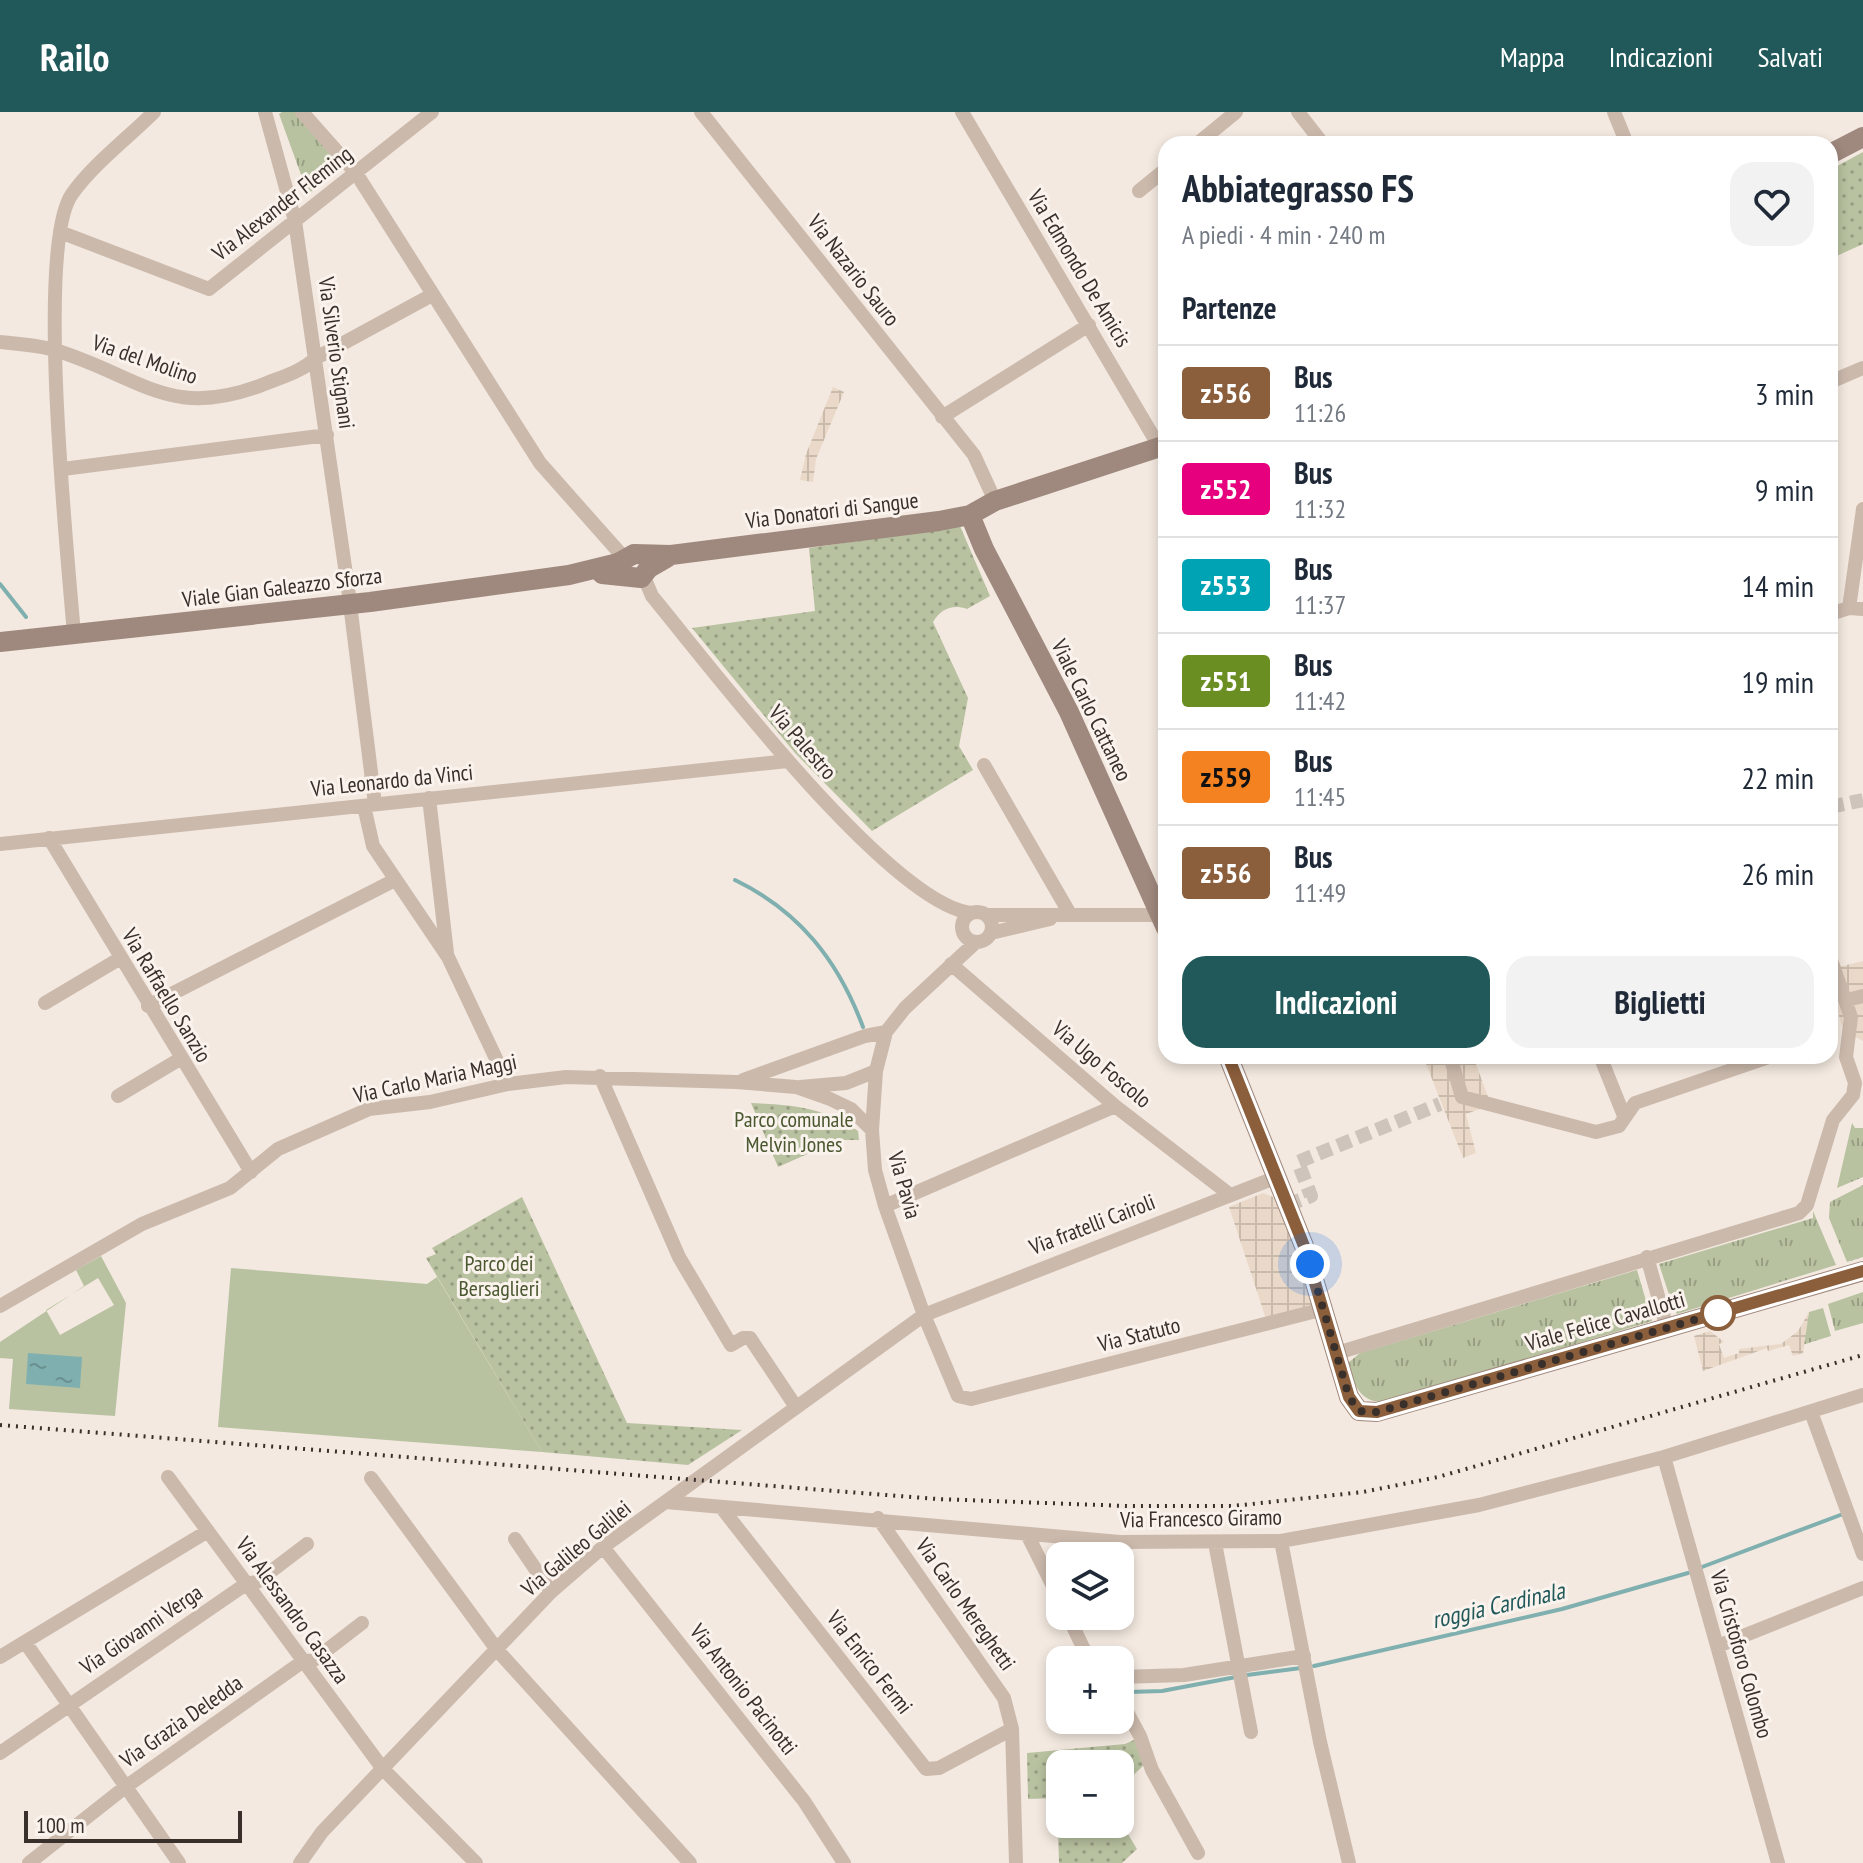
<!DOCTYPE html>
<html lang="it">
<meta charset="utf-8">
<style>
:root{--surface:#fff;--page:#f2f2f3;--text:#1f2937;--muted:#747a83;--line:#e0e1e3;--accent:#21595a}
body{margin:0;font-family:"PT Sans Narrow",sans-serif;background:var(--page);color:var(--text);height:100vh;display:flex;flex-direction:column;font-size:30px;white-space:nowrap}
*{box-sizing:border-box;margin:0}
p{font-size:26px;color:var(--muted)}
.icon{flex:none;width:44px;height:44px;fill:none;stroke:currentColor;stroke-width:2;stroke-linecap:round;stroke-linejoin:round}
.map{position:relative;flex:1;overflow:hidden}
.details{position:absolute;left:1158px;top:24px;width:680px;height:928px;display:flex;flex-direction:column;background:var(--surface);border-radius:24px;box-shadow:0 4px 12px #0003}
.details>*{flex:none}
.badge{padding:0 16px;border-radius:6px;font-size:28px;line-height:52px}
.tools{position:absolute;left:1046px;top:1430px;display:grid;gap:16px}
.tools a{display:grid;place-items:center;width:88px;height:88px;border-radius:16px;background:var(--surface);box-shadow:0 4px 12px #0003;font-size:40px}
.scale{position:absolute;left:24px;bottom:20px;width:218px;box-sizing:border-box;padding-left:8px;border:4px solid #392f2b;border-top:0;font-size:22px;line-height:28px;white-space:nowrap;color:#392f2b;-webkit-text-stroke:6px #faf3ed;paint-order:stroke}
.you{position:absolute;width:40px;height:40px;margin:-20px;border:6px solid #fff;border-radius:50%;background:#1a73e8;box-shadow:0 0 0 12px #1a73e833}
.map>.badge{position:absolute;translate:-50% -50%;box-shadow:0 0 0 4px #fff}
h2{padding:0 24px;font-size:30px;line-height:72px}
.round{display:grid;place-items:center;flex:none;width:84px;height:84px;border-radius:24px;background:var(--page)}
.head{display:flex;align-items:center;justify-content:space-between;height:136px;padding:0 24px}
h1{font-size:38px;font-weight:600;line-height:60px}
.button{display:flex;gap:16px;margin-top:auto;padding:16px 24px}
.button a{flex:1;height:92px;border-radius:24px;background:var(--accent);color:#fff;font-size:32px;font-weight:600;line-height:92px;text-align:center}
.button a+a{background:var(--page);color:var(--text)}
ul{padding:0;list-style:none}
li{display:flex;align-items:center;gap:24px;height:96px;padding:0 24px;border-top:2px solid var(--line)}
li div{flex:1}
li b{display:block;font-size:30px}
li em{font-style:normal}
li .badge{min-width:88px;font-weight:700;text-align:center}
header{display:flex;align-items:center;gap:48px;box-sizing:border-box;height:112px;padding:0 40px;background:var(--accent);color:#fff}
header strong{font-size:38px}
nav{display:flex;gap:44px;margin-inline-start:auto;font-size:28px}
.map>svg:first-child{display:block}
</style>
<header>
<strong>Railo</strong>
<nav><a>Mappa</a><a>Indicazioni</a><a>Salvati</a></nav>
</header>
<div class="map">
<svg width="1863" height="1751" viewBox="0 0 1863 1751">
<defs>
<pattern id="grass-tufts" width="24" height="20" patternUnits="userSpaceOnUse" patternTransform="scale(2)"><rect width="24" height="20" fill="#b8c2a0"/><path d="M3 7l-1-3M5 7V3M7 7l1-3M15 17l-1-3M17 17v-4M19 17l1-3" fill="none" stroke="#979e83"/></pattern>
<pattern id="park-dots" width="8" height="8" patternUnits="userSpaceOnUse" patternTransform="scale(2)"><rect width="8" height="8" fill="#b8c2a0"/><path d="M2 2h.1M6 6h.1" fill="none" stroke="#979e83" stroke-width="1.8" stroke-linecap="round"/></pattern>
<pattern id="plaza-grid" width="8" height="8" patternUnits="userSpaceOnUse" patternTransform="scale(2)"><rect width="8" height="8" fill="#ead9c8"/><path d="M0 4h8M4 0v8" fill="none" stroke="#c9bbac"/></pattern>
<pattern id="water-ripples" width="26" height="14" patternUnits="userSpaceOnUse" patternTransform="scale(2)"><rect width="26" height="14" fill="#7fb0af"/><path d="M2 4q2-2 4 0t4 0M15 11q2-2 4 0t4 0" fill="none" stroke="#69908f"/></pattern>
</defs>
<rect width="100%" height="100%" fill="#f3e9e0"/>
<path fill="url(#grass-tufts)" d="M 282,0 L 295,0 L 341,55 L 308,82 L 279,2 Z
M 1852,1011 L 1855,1016 L 1863,1016 L 1863,1065 L 1837,1076 Z
M 1863,1073 L 1863,1145 L 1847,1150 L 1829,1106 L 1830,1090 Z
M 1813,1099 L 1836,1153 L 1677,1202 L 1674,1198 L 1659,1152 L 1813,1106 Z
M 1637,1158 L 1652,1209 L 1385,1290 C 1359,1291 1354,1272 1348,1251 L 1360,1241 Z
M 1863,1180 L 1863,1211 L 1835,1219 L 1828,1192 Z
M 1823,1196 L 1831,1224 L 1802,1233 L 1809,1200 Z"/>
<path fill="url(#park-dots)" d="M 1863,40 L 1863,132 L 1830,147 L 1830,58 Z
M 960,414 L 990,484 L 967,497 C 952,492 941,497 933,510 L 968,586 L 959,634 L 973,658 L 872,719 L 795,641 L 692,516 L 815,499 L 809,436 Z
M 751,991 C 792,993 823,995 858,1019 L 859,1028 L 839,1028 L 778,1055 Z
M 522,1085 L 627,1311 L 742,1318 L 688,1353 L 542,1340 L 426,1146 L 436,1142 L 432,1136 Z
M 1136,1627 L 1146,1651 L 1120,1676 L 1120,1652 L 1060,1652 L 1060,1712 L 1120,1712 L 1120,1709 L 1137,1737 L 1122,1751 L 1059,1751 L 1057,1686 L 1028,1687 L 1027,1641 L 1125,1632 Z"/>
<path fill="#b8c2a0" fill-rule="evenodd" d="M 101,1144 L 126,1191 L 115,1304 L 9,1297 L 13,1247 L 0,1246 L 0,1230 L 84,1174 L 76,1158 ZM 98,1166 L 114,1193 L 60,1223 L 46,1198 Z
M 231,1156 L 427,1172 L 437,1165 L 542,1340 L 218,1315 Z"/>
<path fill="url(#plaza-grid)" d="M 833,275 L 844,280 L 816,347 L 813,370 L 800,368 L 806,342 Z
M 1863,849 L 1863,929 L 1843,918 L 1830,872 L 1830,857 Z
M 1423,944 L 1473,944 L 1491,993 L 1466,1002 L 1476,1041 L 1463,1046 Z
M 1263,1081 L 1276,1086 L 1315,1193 L 1267,1210 L 1229,1095 Z
M 1809,1200 L 1803,1241 L 1793,1244 L 1789,1233 L 1768,1239 L 1767,1236 L 1703,1259 L 1694,1224 L 1710,1219 L 1724,1230 L 1719,1232 L 1724,1246 L 1739,1241 L 1739,1237 L 1781,1232 L 1798,1219 Z"/>
<path fill="url(#water-ripples)" d="M 28,1241 L 82,1245 L 80,1276 L 26,1272 Z"/>
<g fill="none" stroke-linecap="round" stroke-linejoin="round">
<path stroke="#7fb0af" stroke-width="4" d="M 0,472 L 26,505
M 735,768 C 799,799 838,848 863,915
M 1702,1455 L 1843,1402
M 1074,1543 L 1076,1548
M 1314,1554 L 1562,1497 L 1688,1461
M 1247,1563 L 1301,1556
M 1128,1580 L 1162,1579 L 1236,1565"/>
<path stroke="#cec4bc" stroke-width="14" stroke-dasharray="14 7" stroke-linecap="butt" d="M 1830,695 L 1863,688
M 1287,1093 L 1311,1084 L 1298,1050 L 1440,992"/>
<path stroke="#cbb9ac" stroke-width="14" d="M 265,0 L 295,109 L 348,476 L 375,692
M 302,0 L 356,61 L 540,351 L 626,448
M 701,0 L 974,343 L 995,389
M 962,0 L 1160,336
M 1298,0 L 1323,32
M 1614,0 L 1627,32
M 1197,32 L 1236,0
M 1139,79 L 1166,57
M 60,120 L 209,177 L 432,0
M 0,230 C 18,232 38,233 55,238 C 142,265 171,310 267,271 C 285,264 302,259 316,246 L 432,183
M 1830,270 L 1863,256
M 942,305 L 1089,213
M 63,357 L 327,323
M 644,465 L 652,484 C 709,553 889,791 971,801
M 1849,496 L 1863,397
M 1830,502 L 1849,496 L 1863,497
M 74,523 C 68,445 35,134 72,82 C 93,52 128,26 154,0
M 984,653 L 1070,802
M 429,686 L 447,841
M 364,694 L 373,734 L 448,845 L 508,972
M 49,726 L 251,1060
M 0,732 L 788,649
M962 815a15 15 0 1 1 30 0a15 15 0 1 1-30 0Z
M 987,803 L 1166,803
M 991,821 L 1050,807
M 976,830 L 905,896 L 886,920 L 876,959 L 872,1018 L 875,1058 L 885,1094 L 924,1203 L 958,1284 L 971,1287 L 1324,1197
M 951,852 L 1115,994 L 1229,1082
M 1847,888 L 1863,884
M 45,891 L 119,847
M 148,894 L 395,768
M 1450,944 L 1462,985 L 1596,1020 L 1619,1014 L 1635,991 L 1772,944
M 1600,944 L 1624,1004
M 600,964 L 679,1145 L 731,1233 L 743,1226 L 750,1226 L 796,1295
M 743,968 L 865,924 L 886,920
M 800,975 L 846,971 L 876,959
M 118,984 L 180,947
M 885,1094 L 1115,994
M 1647,1145 L 1667,1216
M 0,1194 L 142,1112 L 230,1076 L 278,1037 L 369,997 L 430,990 L 508,972 L 566,965 L 736,970 L 796,975 L 830,987 L 851,997 L 872,1018
M 1337,1241 L 1799,1101 L 1807,1093 L 1833,1008 L 1853,983 L 1855,971 L 1846,945 L 1851,905 L 1830,845
M 1811,1300 L 1863,1442
M 1664,1345 L 1778,1751
M 168,1365 L 383,1657 L 476,1751
M 371,1366 L 498,1539 L 690,1751
M 666,1390 L 1120,1430 L 1281,1429 L 1479,1393 L 1664,1345 L 1863,1283
M 721,1395 L 926,1657 L 939,1656 L 1012,1617
M 878,1406 L 1004,1586 L 1012,1617 L 1016,1751
M 1027,1422 L 1060,1488
M 515,1427 L 551,1480
M 1281,1429 L 1320,1630 L 1349,1751
M 1215,1431 L 1251,1620
M 603,1435 L 804,1689 L 844,1751
M 1068,1504 L 1089,1548
M 25,1530 L 179,1751
M 1718,1534 L 1863,1476
M 0,1545 L 208,1419
M 1120,1565 L 1184,1563 L 1304,1544
M 1120,1587 L 1140,1624 L 1152,1658 L 1198,1741
M 0,1641 L 246,1472 L 257,1470 L 307,1432
M 29,1751 L 124,1676 L 302,1550 L 314,1548 L 362,1511
M 300,1751 L 322,1720 L 551,1480 L 603,1435 L 924,1203 L 1277,1065"/>
<path stroke="#9f887d" stroke-width="20" d="M 1830,42 L 1863,25
M 970,403 L 984,437 L 1069,600 L 1166,816
M 602,462 L 641,466 L 649,456 L 668,445
M 0,530 L 370,490 L 569,463 L 618,451 L 634,442 L 671,443 L 939,409 L 970,403 L 995,389 L 1166,333
M 1228,944 L 1304,1134 L 1349,1285 L 1359,1299 L 1377,1300 L 1863,1159"/>
<path stroke="#392f2b" stroke-width="4" stroke-dasharray="2 6" stroke-linecap="butt" d="M 0,1313 L 937,1387 L 1127,1394 L 1233,1394 L 1363,1380 L 1438,1365 L 1863,1243"/>
</g>
<g fill="none" stroke-linecap="round" stroke-linejoin="round">
<defs>
<path id="line" d="M 1228,944 L 1304,1134 L 1349,1285 L 1359,1299 L 1377,1300 L 1863,1159"/>
</defs>
<use href="#line" stroke="#fff" stroke-width="18"/>
<use href="#line" stroke="#8b5e3c" stroke-width="12"/>
<path stroke="#392f2b" stroke-width="8" stroke-dasharray="0 14.4" d="M 1310,1152 L 1349,1285 L 1359,1299 L 1377,1300 L 1718,1201"/>
</g>
<circle fill="#fff" stroke="#8b5e3c" stroke-width="4" cx="1718" cy="1201" r="16"/>
<g text-anchor="middle" dominant-baseline="central" stroke-width="6" stroke-linejoin="round" paint-order="stroke">
<g font-size="22" fill="#392f2b" stroke="#faf3ed">
<text transform="translate(282 91) rotate(-38)">Via Alexander Fleming</text>
<text transform="translate(1080 156) rotate(59)">Via Edmondo De Amicis</text>
<text transform="translate(854 158) rotate(52)">Via Nazario Sauro</text>
<text transform="translate(337 241) rotate(82)">Via Silverio Stignani</text>
<text transform="translate(145 247) rotate(19)">Via del Molino</text>
<text transform="translate(832 398) rotate(-7)">Via Donatori di Sangue</text>
<text transform="translate(282 475) rotate(-7)">Viale Gian Galeazzo Sforza</text>
<text transform="translate(1092 598) rotate(64)">Viale Carlo Cattaneo</text>
<text transform="translate(803 630) rotate(49)">Via Palestro</text>
<text transform="translate(392 668) rotate(-6)">Via Leonardo da Vinci</text>
<text transform="translate(167 883) rotate(59)">Via Raffaello Sanzio</text>
<text transform="translate(1102 952) rotate(40)">Via Ugo Foscolo</text>
<text transform="translate(435 966) rotate(-12)">Via Carlo Maria Maggi</text>
<text transform="translate(905 1073) rotate(74)">Via Pavia</text>
<text transform="translate(1092 1112) rotate(-21)">Via fratelli Cairoli</text>
<text transform="translate(1605 1209) rotate(-16)">Viale Felice Cavallotti</text>
<text transform="translate(1139 1222) rotate(-14)">Via Statuto</text>
<text transform="translate(1201 1406) rotate(-1)">Via Francesco Giramo</text>
<text transform="translate(576 1436) rotate(-40)">Via Galileo Galilei</text>
<text transform="translate(966 1492) rotate(55)">Via Carlo Mereghetti</text>
<text transform="translate(293 1498) rotate(54)">Via Alessandro Casazza</text>
<text transform="translate(141 1517) rotate(-34)">Via Giovanni Verga</text>
<text transform="translate(1742 1542) rotate(74)">Via Cristoforo Colombo</text>
<text transform="translate(870 1550) rotate(52)">Via Enrico Fermi</text>
<text transform="translate(744 1577) rotate(52)">Via Antonio Pacinotti</text>
<text transform="translate(181 1609) rotate(-35)">Via Grazia Deledda</text>
</g>
<g font-size="22" fill="#4a572f" stroke="#faf3ed">
<text x="794" y="1007">Parco comunale<tspan x="794" dy="25">Melvin Jones</tspan></text>
<text x="499" y="1151">Parco dei<tspan x="499" dy="25">Bersaglieri</tspan></text>
</g>
<g font-size="24" font-style="italic" fill="#21595a" stroke="#faf3ed">
<text transform="translate(1498 1493) rotate(-13)">roggia Cardinala</text>
</g>
</g>
</svg>
<div class="tools">
<a><svg class="icon" aria-label="layers" viewBox="0 0 24 24"><path d="M12 4l9 5-9 5-9-5zM3 14l9 5 9-5"/></svg></a>
<a>+</a>
<a>−</a>
</div>
<div class="scale">100 m</div>
<div class="you" style="left:1310px;top:1152px"></div>
<section class="details">
<div class="head"><div><h1>Abbiategrasso FS</h1><p>A piedi · 4 min · 240 m</p></div><a class="round"><svg class="icon" aria-label="heart" viewBox="0 0 24 24"><path d="M12 20l-8-8c-3-5 5-10 8-4 3-6 11-1 8 4z"/></svg></a></div>
<h2>Partenze</h2>
<ul>
<li><span class="badge" style="background:#8b5e3c;color:#fff">z556</span><div><b>Bus</b><p>11:26</p></div><em>3 min</em></li>
<li><span class="badge" style="background:#e6007e;color:#fff">z552</span><div><b>Bus</b><p>11:32</p></div><em>9 min</em></li>
<li><span class="badge" style="background:#00a3b4;color:#fff">z553</span><div><b>Bus</b><p>11:37</p></div><em>14 min</em></li>
<li><span class="badge" style="background:#6b8e23;color:#fff">z551</span><div><b>Bus</b><p>11:42</p></div><em>19 min</em></li>
<li><span class="badge" style="background:#f58220;color:#111">z559</span><div><b>Bus</b><p>11:45</p></div><em>22 min</em></li>
<li><span class="badge" style="background:#8b5e3c;color:#fff">z556</span><div><b>Bus</b><p>11:49</p></div><em>26 min</em></li>
</ul>
<div class="button"><a>Indicazioni</a><a>Biglietti</a></div>
</section>
</div>
